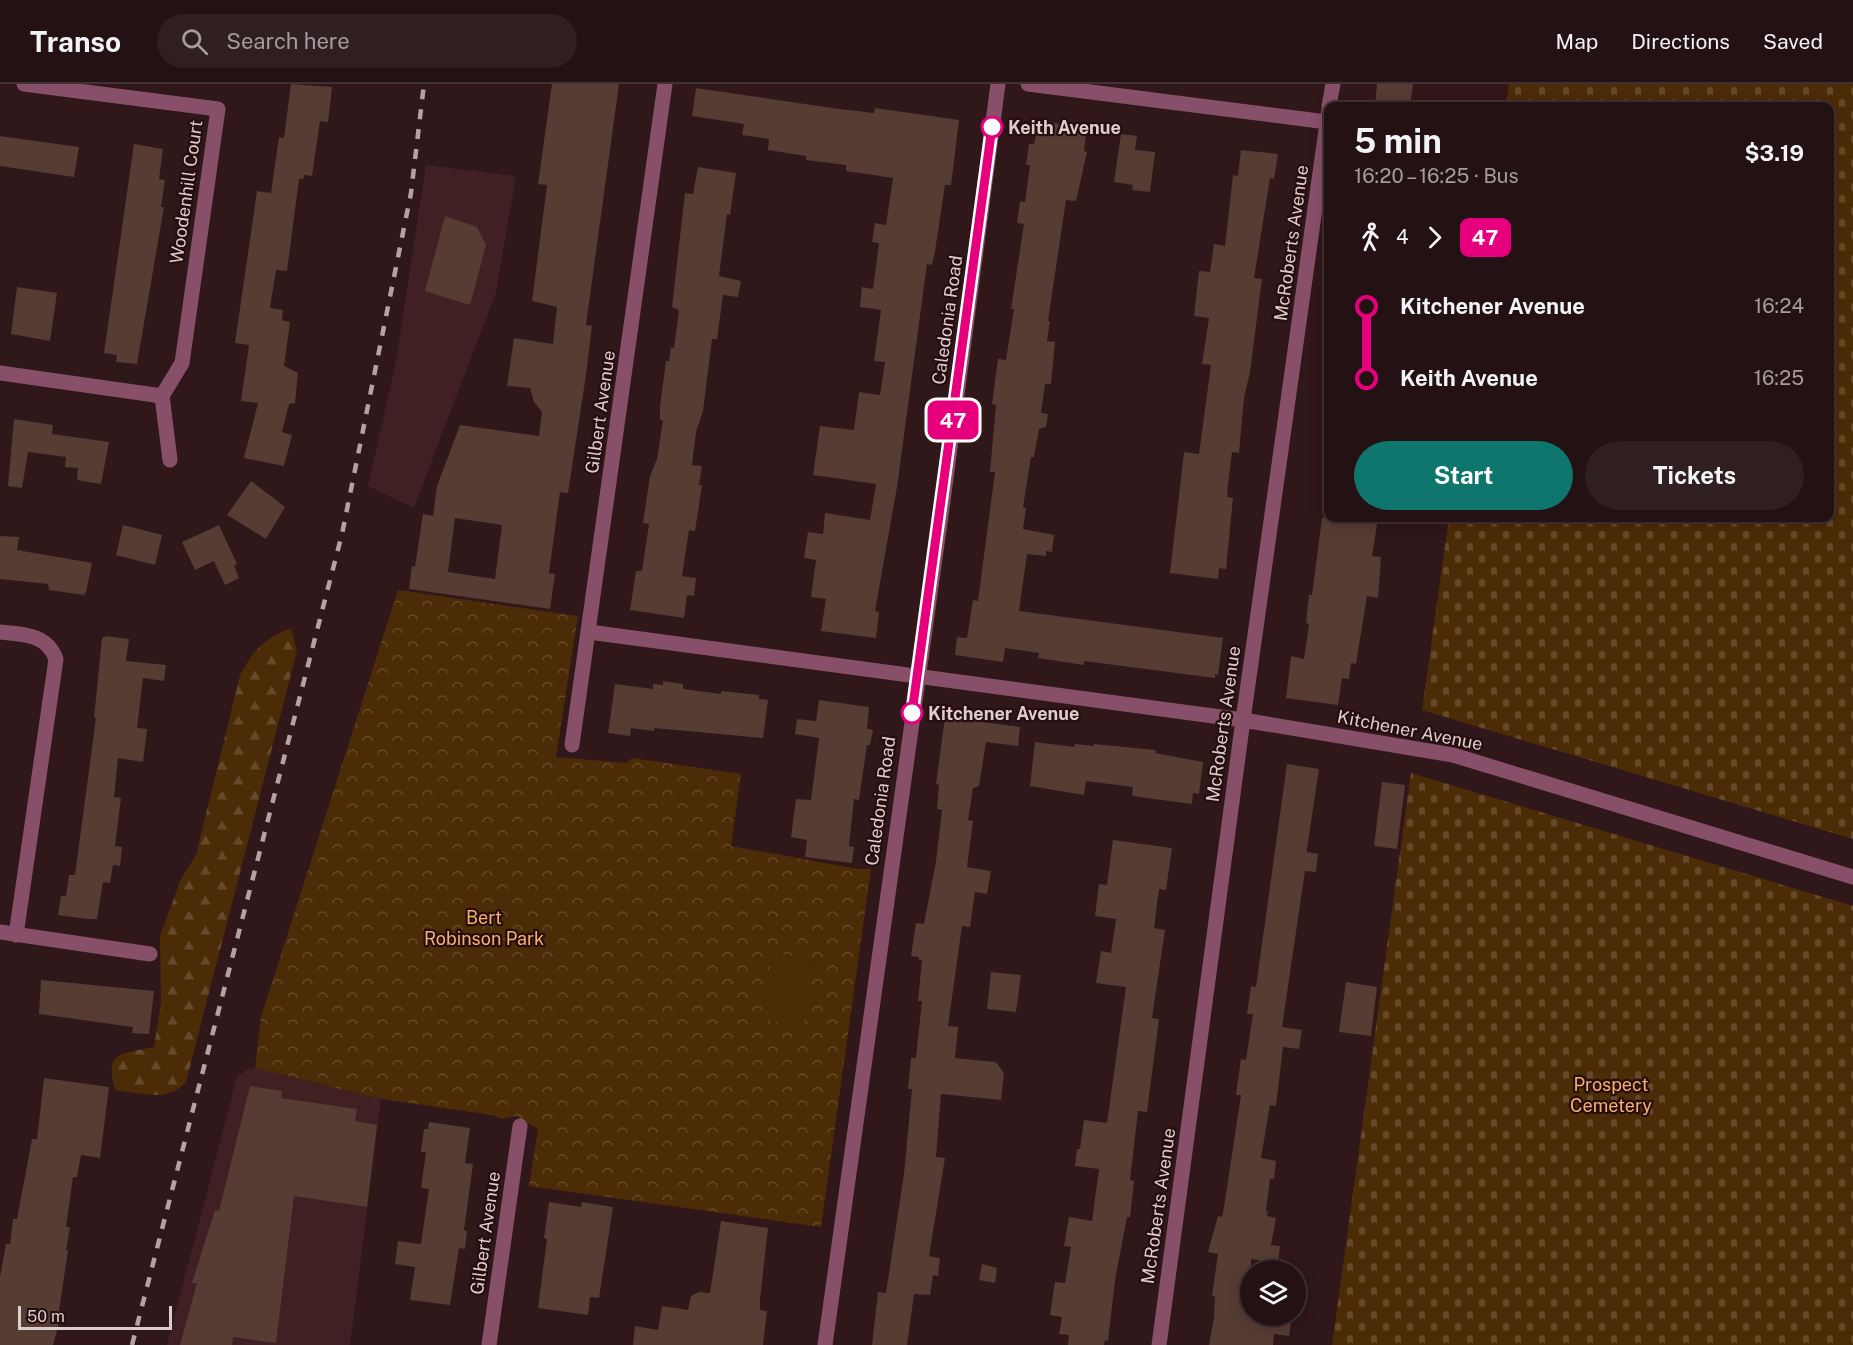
<!DOCTYPE html>
<meta charset="utf-8">
<style>
:root{--surface:#241113;--page:#301f21;--text:#f1f3f6;--muted:#a39da0;--line:#413133;--accent:#0f766e}
body{margin:0;font-family:"Public Sans",sans-serif;background:var(--page);color:var(--text);height:100vh;display:flex;flex-direction:column;font-size:22px;white-space:nowrap}
*{box-sizing:border-box;margin:0}
p{font-size:20px;color:var(--muted)}
.icon{flex:none;width:33px;height:33px;fill:none;stroke:currentColor;stroke-width:2;stroke-linecap:round;stroke-linejoin:round}
.map{position:relative;flex:1;overflow:hidden}
.drawer{position:absolute;left:1324px;top:18px;width:510px;height:420px;display:flex;flex-direction:column;background:var(--surface);border-radius:12px;box-shadow:0 3px 15px #0003,0 0 0 2px var(--line)}
.drawer>*{flex:none}
.badge{padding:0 12px;border-radius:9px;font-size:21px;line-height:39px}
.tools{position:absolute;left:1240px;top:1176px;display:grid;gap:12px}
.tools a{display:grid;place-items:center;width:66px;height:66px;border-radius:50%;background:var(--surface);box-shadow:0 3px 15px #0003,0 0 0 2px var(--line);font-size:30px}
.scale{position:absolute;left:18px;bottom:15px;width:154px;box-sizing:border-box;padding-left:6px;border:3px solid #dfcdcd;border-top:0;font-size:16px;line-height:21px;white-space:nowrap;color:#dfcdcd;-webkit-text-stroke:4px #260e10;paint-order:stroke}
.map>.badge{position:absolute;translate:-50% -50%;box-shadow:0 0 0 3px #fff}
.legs{display:flex;align-items:center;gap:9px;height:66px;padding:0 30px;font-size:20px}
.legs p{margin-inline-start:auto}
.summary{display:flex;align-items:center;justify-content:space-between;height:102px;padding:0 30px}
h1{font-size:33px;font-weight:700;line-height:45px}
.primary-button{display:flex;gap:12px;margin-top:auto;padding:12px 30px}
.primary-button a{flex:1;height:69px;border-radius:36px;background:var(--accent);color:#fff;font-size:24px;font-weight:700;line-height:69px;text-align:center}
.primary-button a+a{background:var(--page);color:var(--text)}
ul{padding:0 30px;list-style:none}
li{display:flex;align-items:center;gap:21px;height:72px;font-size:22px}
li i{display:grid;place-items:center;width:9px;height:100%;margin:0 8px;background:currentColor}
li i::after{content:'';width:15px;height:15px;margin:-8px;border:4px solid;border-radius:50%;background:var(--surface)}
li p{margin-inline-start:auto}
li:first-child i{background:linear-gradient(#0000 50%,currentColor 0)}
li:last-child i{background:linear-gradient(currentColor 50%,#0000 0)}
header{display:flex;align-items:center;gap:36px;box-sizing:border-box;height:84px;padding:0 30px;background:var(--surface);border-bottom:2px solid var(--line)}
header strong{font-size:28px}
nav{display:flex;gap:33px;margin-inline-start:auto;font-size:21px}
.search{width:420px;height:54px;background:var(--page);display:flex;align-items:center;gap:15px;box-sizing:border-box;padding:0 21px;border-radius:33px;color:var(--muted);font-size:22px}
.map>svg:first-child{display:block}
</style>
<header>
<strong>Transo</strong>
<div class="search"><svg class="icon" aria-label="search" viewBox="0 0 24 24"><circle cx="10" cy="10" r="6"/><path d="M15 15l6 6"/></svg>Search here</div>
<nav><a>Map</a><a>Directions</a><a>Saved</a></nav>
</header>
<div class="map">
<svg width="1853" height="1261" viewBox="0 0 1853 1261">
<defs>
<pattern id="forest-firs" width="22" height="20" patternUnits="userSpaceOnUse" patternTransform="scale(1.5)"><rect width="22" height="20" fill="#4c2b07"/><path d="M5 1l3.5 6h-7zM16 11l3.5 6h-7z" fill="#65492a"/></pattern>
<pattern id="cemetery-stones" width="16" height="16" patternUnits="userSpaceOnUse" patternTransform="scale(1.5)"><rect width="16" height="16" fill="#4c2b07"/><path d="M2 7V4a2 2 0 0 1 4 0v3zM10 15v-3a2 2 0 0 1 4 0v3z" fill="#65492a"/></pattern>
<pattern id="park-crowns" width="20" height="18" patternUnits="userSpaceOnUse" patternTransform="scale(1.5)"><rect width="20" height="18" fill="#4c2b07"/><path d="M2 6a3 3 0 1 1 6 0M12 15a3 3 0 1 1 6 0" fill="none" stroke="#65492a"/></pattern>
</defs>
<rect width="100%" height="100%" fill="#301719"/>
<path fill="#402023" d="M 426,81 L 516,92 L 496,208 L 414,424 L 368,402 L 396,277 Z
M 255,984 L 381,1015 L 350,1261 L 167,1261 L 237,993 L 248,985 Z"/>
<path fill="url(#forest-firs)" d="M 291,544 L 297,567 L 186,998 C 167,1019 141,1009 115,1006 C 104,965 121,971 154,963 L 161,918 L 160,852 L 181,795 L 196,771 L 240,591 C 254,565 264,555 291,544 Z"/>
<path fill="url(#cemetery-stones)" d="M 1509,0 L 1853,0 L 1853,755 L 1422,626 L 1449,434 L 1830,434 L 1830,22 L 1506,22 Z
M 1411,689 L 1853,822 L 1853,1261 L 1332,1261 Z"/>
<path fill="url(#park-crowns)" d="M 398,506 L 578,532 L 556,673 L 627,679 L 632,674 L 741,690 L 731,762 L 858,785 L 871,785 L 821,1143 L 529,1102 L 538,1045 L 516,1032 L 502,1035 L 492,1031 L 381,1015 L 255,984 L 261,933 Z"/>
<path fill="#4c2b07" d="M 773,869 L 815,877 L 803,943 L 761,935 Z"/>
<path fill="#563c33" fill-rule="evenodd" d="M 291,0 L 332,3 L 328,38 L 320,37 L 312,92 L 304,91 L 303,95 L 299,95 L 287,187 L 276,186 L 270,224 L 283,226 L 282,236 L 290,238 L 284,282 L 298,289 L 295,319 L 289,320 L 282,348 L 292,351 L 284,382 L 244,374 L 258,319 L 241,317 L 249,261 L 235,259 L 257,107 L 271,109 L 279,53 L 284,54 Z
M 552,0 L 619,0 L 586,241 L 592,242 L 586,291 L 568,409 L 560,408 L 549,489 L 555,490 L 550,525 L 409,505 L 412,482 L 415,483 L 423,430 L 433,432 L 437,402 L 460,341 L 539,352 L 542,328 L 534,318 L 530,304 L 507,302 L 514,254 L 553,260 L 557,223 L 532,217 L 547,101 L 538,100 ZM 455,434 L 502,441 L 495,495 L 448,488 Z
M 1377,0 L 1413,0 L 1410,22 L 1375,22 Z
M 696,4 L 839,25 L 874,29 L 875,24 L 959,36 L 951,101 L 945,101 L 935,167 L 932,181 L 927,180 L 897,403 L 875,527 L 879,528 L 876,554 L 821,547 L 826,515 L 811,513 L 816,476 L 804,474 L 808,448 L 823,450 L 825,429 L 870,436 L 876,400 L 813,391 L 820,342 L 854,346 L 859,308 L 880,311 L 885,278 L 874,277 L 881,226 L 860,223 L 862,203 L 873,205 L 879,159 L 872,158 L 875,139 L 886,141 L 893,94 L 846,87 L 846,81 L 806,76 L 806,72 L 768,66 L 769,55 L 742,51 L 744,40 L 692,32 Z
M 1040,37 L 1087,44 L 1084,67 L 1087,68 L 1076,117 L 1066,116 L 1048,237 L 1050,237 L 1047,257 L 1055,258 L 1051,300 L 1045,300 L 1041,329 L 1048,330 L 1046,343 L 1039,345 L 1034,373 L 1031,373 L 1023,423 L 1026,424 L 1023,445 L 1054,451 L 1052,468 L 1046,467 L 1046,472 L 1027,470 L 1019,527 L 1223,554 L 1218,591 L 1215,590 L 1215,594 L 1084,577 L 1084,581 L 1064,578 L 1038,574 L 1039,569 L 1005,564 L 1003,578 L 955,571 L 957,553 L 967,554 L 973,516 L 978,517 L 995,388 L 990,388 L 996,321 L 992,320 L 998,275 L 1006,276 L 1014,225 L 1011,225 L 1024,140 L 1017,139 L 1020,117 L 1025,118 L 1030,81 L 1026,81 L 1029,60 L 1034,60 Z
M 1121,50 L 1137,52 L 1135,66 L 1155,68 L 1150,108 L 1132,106 L 1133,101 L 1114,98 Z
M 0,52 L 79,63 L 74,93 L 0,82 Z
M 134,60 L 163,65 L 159,95 L 165,96 L 161,123 L 164,123 L 137,280 L 116,278 L 117,271 L 104,269 Z
M 1241,66 L 1278,70 L 1274,95 L 1270,94 L 1254,194 L 1262,195 L 1250,288 L 1244,314 L 1239,369 L 1232,368 L 1228,401 L 1227,413 L 1233,414 L 1226,485 L 1219,484 L 1218,495 L 1170,489 L 1184,368 L 1199,370 L 1211,281 L 1202,280 L 1209,234 L 1194,232 L 1199,187 L 1210,188 L 1214,160 L 1225,162 L 1233,91 L 1238,92 Z
M 698,83 L 736,89 L 730,131 L 727,130 L 719,192 L 741,197 L 738,213 L 723,211 L 717,255 L 712,255 L 703,327 L 696,348 L 692,381 L 702,382 L 699,401 L 702,401 L 695,447 L 689,446 L 682,492 L 696,494 L 694,512 L 687,511 L 684,534 L 630,526 L 636,487 L 642,487 L 649,440 L 643,439 L 650,392 L 657,375 L 663,336 L 660,336 L 660,322 L 666,277 L 669,277 L 671,263 L 674,264 L 679,226 L 672,223 L 685,109 L 693,110 Z
M 445,132 L 477,143 L 486,161 L 470,221 L 425,207 Z
M 17,203 L 57,209 L 50,257 L 11,250 Z
M 14,335 L 53,341 L 52,350 L 109,358 L 101,400 L 77,396 L 78,384 L 65,383 L 66,373 L 28,368 L 22,404 L 8,402 Z
M 251,397 L 285,423 L 266,455 L 227,431 Z
M 1322,434 L 1378,434 L 1372,472 L 1381,473 L 1378,514 L 1367,512 L 1356,580 L 1351,579 L 1349,595 L 1342,594 L 1338,621 L 1286,614 L 1291,572 L 1304,575 L 1309,540 L 1306,539 L 1309,511 L 1312,511 Z
M 123,441 L 162,451 L 155,481 L 116,471 Z
M 219,441 L 237,480 L 234,482 L 239,494 L 225,501 L 214,477 L 195,486 L 182,458 Z
M 0,452 L 19,453 L 17,466 L 92,479 L 86,508 L 84,511 L 49,506 L 48,500 L 0,495 Z
M 106,552 L 129,555 L 126,577 L 166,581 L 164,597 L 143,594 L 137,644 L 147,645 L 143,678 L 118,674 L 114,713 L 121,714 L 115,762 L 122,763 L 120,782 L 113,781 L 110,799 L 103,798 L 97,835 L 87,835 L 58,831 L 61,812 L 66,812 L 69,791 L 75,791 L 96,634 L 94,634 L 102,554 Z
M 663,597 L 683,600 L 683,605 L 721,610 L 721,607 L 759,611 L 759,615 L 768,616 L 763,654 L 654,644 L 654,647 L 631,644 L 630,652 L 608,649 L 615,600 L 653,605 L 653,600 L 663,601 Z
M 819,616 L 869,623 L 867,645 L 873,646 L 870,661 L 867,661 L 859,716 L 854,715 L 849,762 L 854,763 L 852,779 L 805,773 L 807,756 L 791,753 L 796,715 L 811,716 L 819,654 L 795,650 L 797,635 L 816,637 Z
M 945,633 L 1020,643 L 1018,662 L 986,658 L 979,702 L 973,704 L 968,736 L 973,737 L 967,783 L 991,787 L 987,810 L 975,808 L 970,843 L 962,842 L 948,942 L 958,943 L 955,974 L 996,978 L 1004,989 L 1001,1016 L 941,1010 L 936,1073 L 945,1074 L 929,1172 L 940,1174 L 938,1192 L 933,1191 L 930,1211 L 914,1210 L 907,1261 L 872,1261 L 878,1208 L 886,1209 L 904,1090 L 912,1005 L 908,1005 L 911,974 L 916,974 L 922,917 L 918,917 L 922,876 L 919,876 L 919,873 L 911,872 L 916,839 L 924,840 L 936,777 L 942,726 L 937,725 L 939,701 L 936,700 Z
M 1035,658 L 1074,663 L 1075,660 L 1094,662 L 1094,660 L 1156,666 L 1155,669 L 1203,678 L 1199,710 L 1193,709 L 1192,720 L 1132,712 L 1133,703 L 1086,697 L 1084,711 L 1030,702 Z
M 1287,680 L 1319,685 L 1307,765 L 1307,768 L 1318,770 L 1316,788 L 1305,787 L 1282,943 L 1302,946 L 1299,965 L 1283,963 L 1276,1022 L 1270,1021 L 1261,1074 L 1276,1077 L 1274,1095 L 1270,1095 L 1266,1127 L 1268,1127 L 1267,1132 L 1276,1134 L 1271,1161 L 1280,1162 L 1278,1179 L 1251,1175 L 1251,1232 L 1292,1232 L 1289,1252 L 1274,1250 L 1273,1261 L 1209,1261 L 1214,1233 L 1215,1212 L 1212,1212 L 1218,1170 L 1208,1168 L 1218,1132 L 1222,1133 L 1224,1123 L 1241,1011 L 1236,1011 L 1241,975 L 1246,976 L 1253,930 L 1247,930 L 1251,902 L 1256,903 Z
M 1382,698 L 1405,701 L 1397,765 L 1374,762 Z
M 1113,756 L 1172,764 L 1166,806 L 1159,805 L 1154,844 L 1165,846 L 1152,934 L 1159,935 L 1147,1028 L 1138,1027 L 1130,1096 L 1134,1097 L 1130,1133 L 1127,1133 L 1115,1196 L 1108,1257 L 1105,1256 L 1104,1261 L 1068,1261 L 1069,1251 L 1059,1250 L 1062,1233 L 1050,1231 L 1055,1198 L 1065,1199 L 1071,1163 L 1064,1162 L 1069,1133 L 1092,1137 L 1099,1085 L 1075,1082 L 1077,1065 L 1080,1065 L 1084,1036 L 1107,1039 L 1126,903 L 1096,899 L 1101,867 L 1111,869 L 1116,835 L 1095,832 L 1099,800 L 1107,801 Z
M 991,888 L 1021,891 L 1016,928 L 987,925 Z
M 41,896 L 154,907 L 149,950 L 132,949 L 133,943 L 39,930 Z
M 1346,898 L 1377,903 L 1371,952 L 1339,948 Z
M 44,994 L 109,1003 L 100,1074 L 81,1071 L 77,1093 L 73,1093 L 66,1143 L 70,1143 L 66,1166 L 68,1166 L 59,1227 L 62,1228 L 53,1261 L 0,1261 L 0,1193 L 6,1160 L 10,1160 L 13,1135 L 17,1135 L 32,1055 L 37,1055 Z
M 250,1002 L 282,1007 L 281,1014 L 357,1025 L 355,1037 L 377,1041 L 367,1123 L 294,1112 L 276,1259 L 233,1253 L 232,1261 L 180,1261 L 197,1199 L 192,1199 L 215,1126 L 219,1127 Z
M 429,1038 L 470,1044 L 465,1079 L 473,1080 L 464,1146 L 467,1147 L 465,1165 L 459,1164 L 450,1221 L 410,1216 L 415,1183 L 395,1180 L 398,1157 L 421,1160 L 429,1105 L 421,1104 L 426,1068 L 421,1068 L 424,1045 L 428,1045 Z
M 549,1118 L 581,1123 L 582,1118 L 613,1123 L 599,1214 L 590,1213 L 588,1231 L 538,1224 L 547,1155 L 544,1154 Z
M 721,1137 L 768,1144 L 760,1215 L 760,1226 L 767,1227 L 763,1261 L 633,1261 L 635,1242 L 658,1246 L 662,1222 L 688,1226 L 691,1212 L 699,1208 L 710,1209 Z
M 982,1180 L 997,1184 L 995,1199 L 979,1196 Z"/>
<g fill="none" stroke-linecap="round" stroke-linejoin="round">
<path stroke="#875068" stroke-width="15" d="M 24,0 L 218,25 L 182,279 L 162,312 L 170,376
M 1028,0 L 1327,38
M 1329,22 L 1333,0
M 0,289 L 162,312
M 0,548 C 23,550 47,550 56,575 L 16,851
M 589,548 L 1243,636 L 1453,671 L 1853,793
M 572,661 L 665,0
M 0,848 L 150,870
M 489,1261 L 520,1042
M 825,1261 L 943,417 L 998,0
M 1159,1261 L 1243,636 L 1329,25"/>
<path stroke="#b6a2a2" stroke-width="4.5" stroke-dasharray="10 10" stroke-linecap="butt" d="M 132,1261 L 342,450 L 411,109 L 424,0"/>
</g>
<g fill="none" stroke-linecap="round" stroke-linejoin="round">
<defs>
<path id="line-1" d="M 912,629 L 992,43"/>
</defs>
<use href="#line-1" stroke="#fff" stroke-width="14"/>
<use href="#line-1" stroke="#e6007e" stroke-width="9"/>
</g>
<g fill="#fff" stroke="#e6007e" stroke-width="3">
<circle cx="992" cy="43" r="10"/>
<circle cx="912" cy="629" r="10"/>
</g>
<g text-anchor="middle" dominant-baseline="central" stroke-width="4.5" stroke-linejoin="round" paint-order="stroke">
<g font-size="18" font-weight="bold" fill="#dfcdcd" stroke="#260e10" text-anchor="start">
<text x="1008" y="43">Keith Avenue</text>
<text x="928" y="629">Kitchener Avenue</text>
</g>
<g font-size="18" fill="#dfcdcd" stroke="#260e10">
<text transform="translate(186 108) rotate(-82)">Woodenhill Court</text>
<text transform="translate(1291 159) rotate(-82)">McRoberts Avenue</text>
<text transform="translate(947 236) rotate(-82)">Caledonia Road</text>
<text transform="translate(600 328) rotate(-82)">Gilbert Avenue</text>
<text transform="translate(1223 640) rotate(-82)">McRoberts Avenue</text>
<text transform="translate(1410 646) rotate(11)">Kitchener Avenue</text>
<text transform="translate(880 717) rotate(-82)">Caledonia Road</text>
<text transform="translate(1158 1122) rotate(-82)">McRoberts Avenue</text>
<text transform="translate(485 1149) rotate(-82)">Gilbert Avenue</text>
</g>
<g font-size="18" fill="#f7b06d" stroke="#260e10">
<text x="484" y="833">Bert<tspan x="484" dy="21">Robinson Park</tspan></text>
<text x="1611" y="1000">Prospect<tspan x="1611" dy="21">Cemetery</tspan></text>
</g>
</g>
</svg>
<div class="tools">
<a><svg class="icon" aria-label="layers" viewBox="0 0 24 24"><path d="M12 4l9 5-9 5-9-5zM3 14l9 5 9-5"/></svg></a>
</div>
<div class="scale">50 m</div>
<b class="badge" style="left:953px;top:336px;background:#e6007e;color:#fff">47</b>
<section class="drawer">
<div class="summary"><div><h1>5 min</h1><p>16:20 – 16:25 · Bus</p></div><b>$3.19</b></div>
<div class="legs"><svg class="icon" aria-label="walk" viewBox="0 0 24 24"><circle cx="13" cy="4" r="2"/><path d="M13 8l-2 6 4 7M11 14l-3 7M7 12l3-4h3l4 4"/></svg>4<svg class="icon" aria-label="forward" viewBox="0 0 24 24"><path d="M9 5l7 7-7 7"/></svg><b class="badge" style="background:#e6007e;color:#fff">47</b></div>
<ul>
<li><i style="color:#e6007e"></i><b>Kitchener Avenue</b><p>16:24</p></li>
<li><i style="color:#e6007e"></i><b>Keith Avenue</b><p>16:25</p></li>
</ul>
<div class="primary-button"><a>Start</a><a>Tickets</a></div>
</section>
</div>
